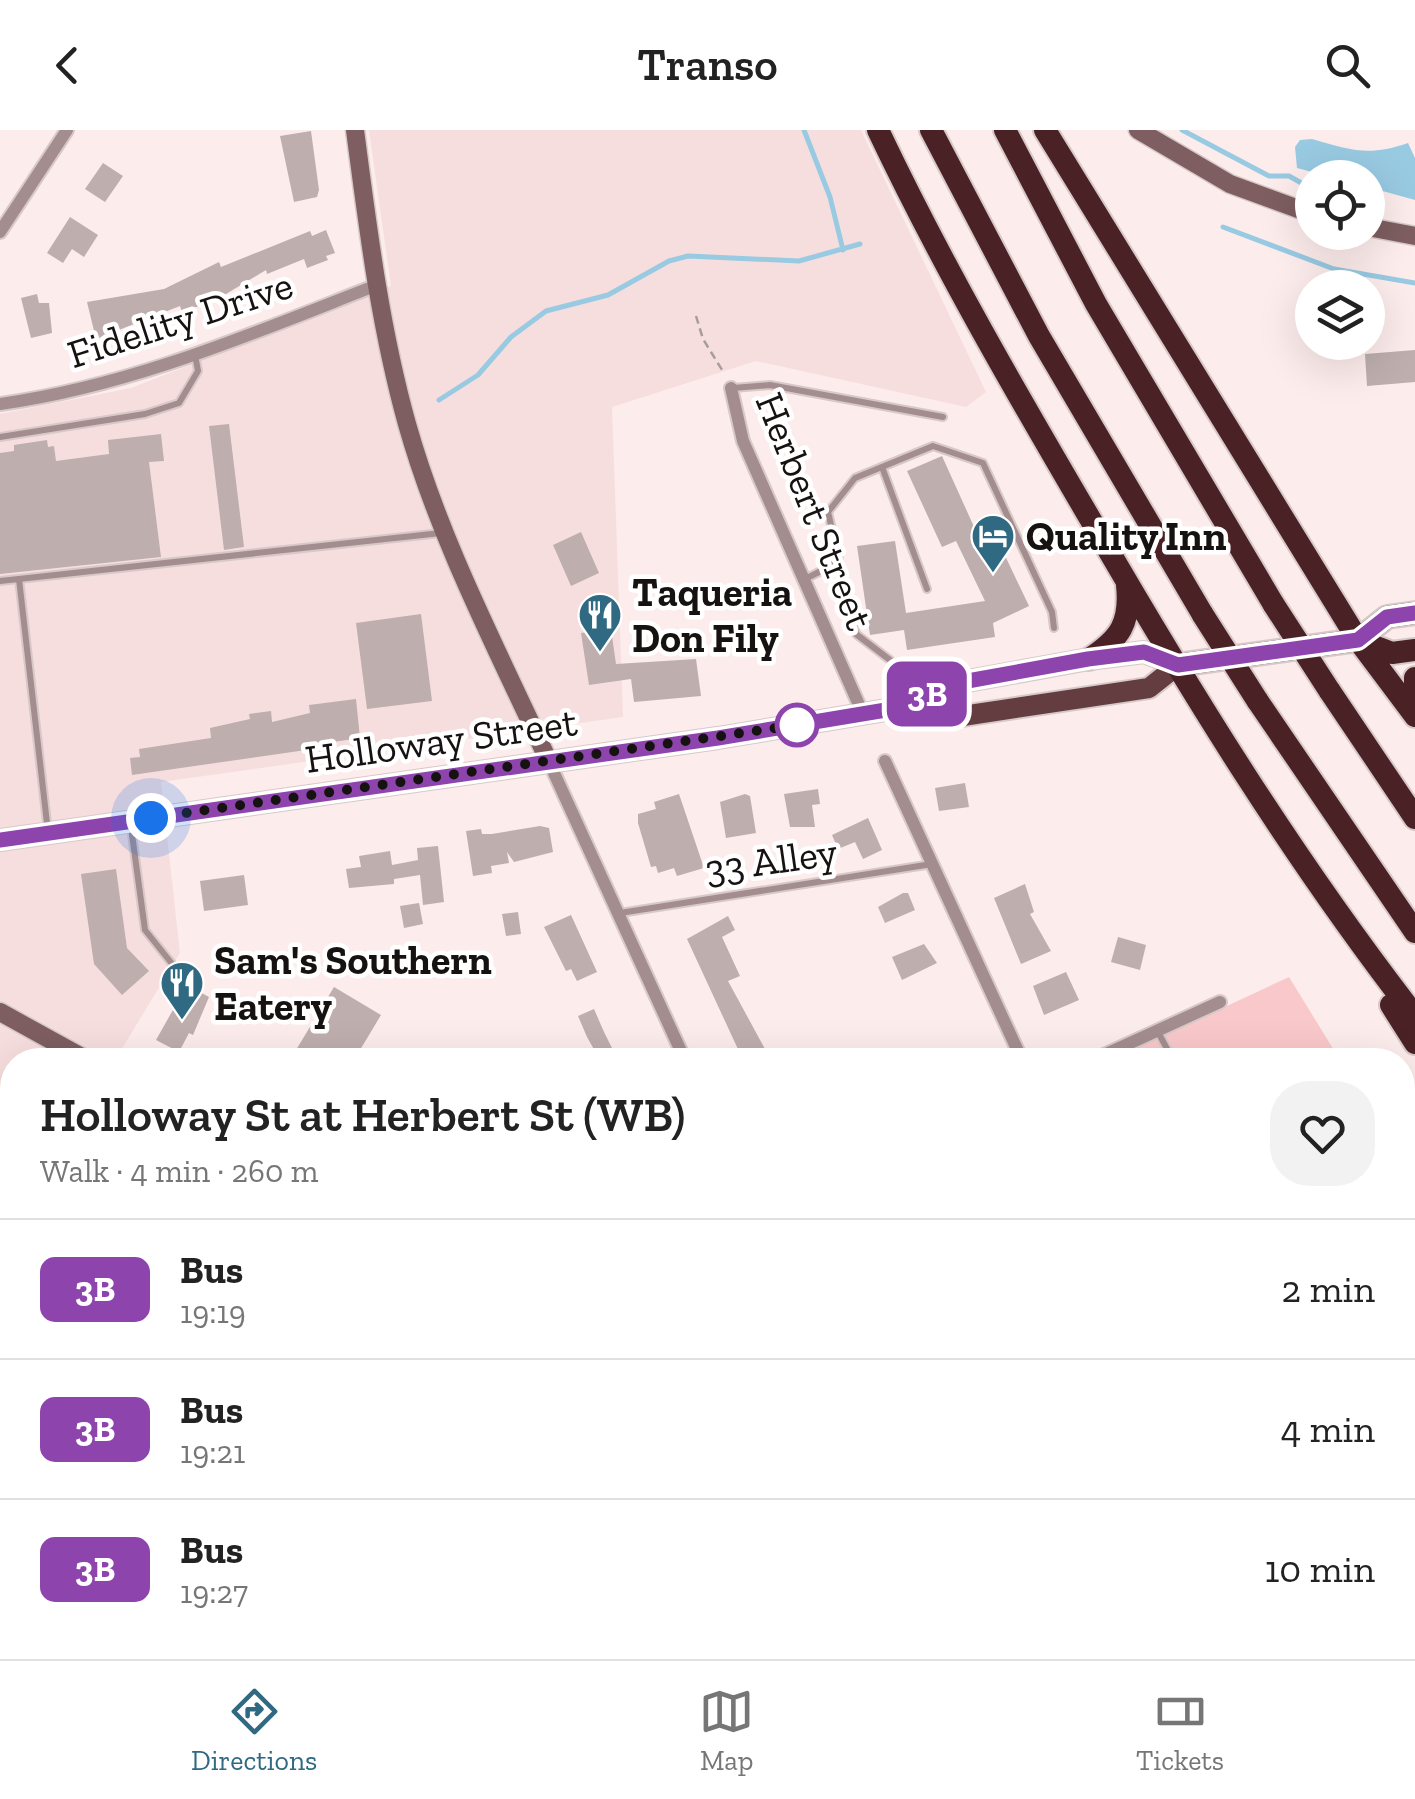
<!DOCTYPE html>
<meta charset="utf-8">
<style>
:root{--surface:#fff;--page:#f2f2f2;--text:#222;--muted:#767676;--line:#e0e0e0;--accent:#2f6982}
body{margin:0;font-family:"Zilla Slab",serif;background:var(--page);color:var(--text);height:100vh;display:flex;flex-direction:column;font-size:38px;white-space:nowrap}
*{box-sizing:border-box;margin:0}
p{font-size:32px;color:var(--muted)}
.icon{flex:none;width:55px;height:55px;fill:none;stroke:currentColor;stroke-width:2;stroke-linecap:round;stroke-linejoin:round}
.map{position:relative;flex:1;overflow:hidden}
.details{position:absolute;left:0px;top:918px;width:1415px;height:612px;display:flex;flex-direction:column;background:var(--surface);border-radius:40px 40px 0 0;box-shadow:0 10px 40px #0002}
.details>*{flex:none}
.badge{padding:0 20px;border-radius:15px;font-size:35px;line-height:65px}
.controls{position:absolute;left:1295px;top:30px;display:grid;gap:20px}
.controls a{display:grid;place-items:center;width:90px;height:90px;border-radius:50%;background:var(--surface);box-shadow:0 10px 40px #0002;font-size:50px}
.you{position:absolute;width:50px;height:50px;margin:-25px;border:8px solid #fff;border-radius:50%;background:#1a73e8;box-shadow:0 0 0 15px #1a73e833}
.map>.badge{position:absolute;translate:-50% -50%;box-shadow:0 0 0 5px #fff}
.round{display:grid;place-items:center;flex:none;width:105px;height:105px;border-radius:40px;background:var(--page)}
.head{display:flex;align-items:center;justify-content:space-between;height:170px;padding:0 40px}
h1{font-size:48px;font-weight:600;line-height:75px}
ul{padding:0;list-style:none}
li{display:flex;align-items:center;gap:30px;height:140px;padding:0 40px;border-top:2px solid var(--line)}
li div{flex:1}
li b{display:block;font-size:38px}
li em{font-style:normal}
li .badge{min-width:110px;font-weight:700;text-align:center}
header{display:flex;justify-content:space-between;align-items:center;height:130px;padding:0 40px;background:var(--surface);font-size:45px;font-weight:600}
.menu{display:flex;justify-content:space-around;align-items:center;height:140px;border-top:2px solid var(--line);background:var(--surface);font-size:28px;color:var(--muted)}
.menu a{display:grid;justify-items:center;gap:5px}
.menu .current{color:var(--accent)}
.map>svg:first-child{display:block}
</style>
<header><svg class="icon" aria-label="back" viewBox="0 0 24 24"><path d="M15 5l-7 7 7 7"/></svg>Transo<svg class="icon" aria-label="search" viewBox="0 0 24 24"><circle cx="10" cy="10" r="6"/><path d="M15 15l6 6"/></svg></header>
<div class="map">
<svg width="1415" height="1529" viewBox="0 0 1415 1529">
<rect width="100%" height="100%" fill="#fdecec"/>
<path fill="#f7dede" d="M 369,0 L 861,0 L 986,262 L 966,277 L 756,231 L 612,277 L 623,587 L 161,652 L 180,823 L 115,930 L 12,930 L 12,1140 L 0,1101 L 0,284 L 131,258 L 391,156 Z"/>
<path fill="#f9c8ca" d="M 1289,847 L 1340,930 L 1111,930 Z
M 1403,1053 L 1415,1080 L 1415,1529 L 1210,1529 L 1188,1518 L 1402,1518 Z
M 357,1518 L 1076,1518 L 1096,1529 L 361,1529 Z"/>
<path fill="#98cae2" d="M 1312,9 C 1352,20 1367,27 1408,13 L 1415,28 L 1415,70 L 1368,57 L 1368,48 L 1331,47 L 1297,38 L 1295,17 L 1300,10 Z"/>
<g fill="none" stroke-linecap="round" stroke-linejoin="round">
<path stroke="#98cae2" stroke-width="5" d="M 804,0 L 830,67 L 843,120
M 1182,0 L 1269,46 L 1289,46 L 1305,55
M 1223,97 L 1334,139 L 1415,153
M 439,270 L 478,245 L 511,207 L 546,181 L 608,165 L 669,131 L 688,126 L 799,131 L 860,114
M 105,1518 L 111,1529"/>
</g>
<path fill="#beaeae" d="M 311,1 L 319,60 L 317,67 L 294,72 L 280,6 Z
M 103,33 L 123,46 L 105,72 L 85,59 Z
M 70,87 L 98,105 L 84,127 L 72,119 L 63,133 L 47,123 Z
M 326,100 L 335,123 L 326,126 L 328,130 L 307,138 L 304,129 L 267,144 L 266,140 L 216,170 L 182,182 L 180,176 L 96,209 L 87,172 L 164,159 L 219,132 L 221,137 L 310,101 L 312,106 Z
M 37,164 L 39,173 L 49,173 L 52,203 L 31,208 L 21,168 Z
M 1415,220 L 1415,252 L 1367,256 L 1365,224 Z
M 229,294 L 244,417 L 224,420 L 209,296 Z
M 161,304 L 164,331 L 149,332 L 161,427 L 0,444 L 0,323 L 14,321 L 14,315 L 47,310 L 48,317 L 54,316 L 56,331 L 109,324 L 108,310 Z
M 942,326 L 975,399 L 989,392 L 1029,476 L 993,493 L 995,507 L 907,520 L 904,500 L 870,505 L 857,416 L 895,411 L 906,483 L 985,471 L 956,411 L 942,417 L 907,341 Z
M 581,402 L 599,443 L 571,456 L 553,415 Z
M 421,484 L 432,571 L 367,579 L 356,493 Z
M 611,499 L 616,534 L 696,529 L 701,566 L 634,572 L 631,549 L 589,555 L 581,503 Z
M 356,569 L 360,608 L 313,615 L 313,619 L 132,645 L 130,628 L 140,627 L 139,619 L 211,608 L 210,598 L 250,589 L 249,584 L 271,581 L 272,592 L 310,583 L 309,575 Z
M 965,653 L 969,677 L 939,681 L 935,658 Z
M 818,659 L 820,674 L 812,675 L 815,697 L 790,697 L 784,664 Z
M 679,664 L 704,738 L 677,746 L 674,738 L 658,743 L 656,736 L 651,737 L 638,693 L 638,684 L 656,679 L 654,672 Z
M 745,664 L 750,666 L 756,703 L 726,708 L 720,672 Z
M 868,688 L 882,720 L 863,729 L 855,712 L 838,719 L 832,705 Z
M 540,696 L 549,698 L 553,722 L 514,732 L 507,722 L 509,733 L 491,736 L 492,743 L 473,746 L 466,701 L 481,699 L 482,704 L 492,704 Z
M 438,716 L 444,772 L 423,775 L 420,745 L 394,749 L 394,754 L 349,758 L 346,739 L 361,737 L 359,726 L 390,721 L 392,735 L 418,730 L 417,718 Z
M 116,739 L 127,818 L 149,841 L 122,865 L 94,834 L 81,744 Z
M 244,745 L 248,775 L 204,781 L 200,751 Z
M 1025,754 L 1034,782 L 1030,784 L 1051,821 L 1021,834 L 994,768 Z
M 903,763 L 908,763 L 915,780 L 885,793 L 878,777 Z
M 419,773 L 423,794 L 404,798 L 400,776 Z
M 518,782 L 521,804 L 506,806 L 502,784 Z
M 571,785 L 597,842 L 577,851 L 571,839 L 566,841 L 544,797 Z
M 728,786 L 735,800 L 722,807 L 740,846 L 728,851 L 771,930 L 743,930 L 687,809 Z
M 1118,807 L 1146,815 L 1140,840 L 1111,832 Z
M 924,814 L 937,833 L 902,850 L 892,827 Z
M 1066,842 L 1079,870 L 1044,885 L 1033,856 Z
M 187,855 L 209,867 L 193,905 L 189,903 L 179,922 L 156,910 Z
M 334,857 L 381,885 L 354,930 L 290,930 Z
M 594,879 L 604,902 L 618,930 L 600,930 L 587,907 L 578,886 Z
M 0,975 L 12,982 L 12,1071 L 0,1064 Z"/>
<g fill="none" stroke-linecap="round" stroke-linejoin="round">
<defs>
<path id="lane" d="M 733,258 L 770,255 L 943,287
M 0,307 L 145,284 L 179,273 L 198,241 L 195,225
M 882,337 L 927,459
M 19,449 L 48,702
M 805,449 L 839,432
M 0,451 L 441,403
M 890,530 L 856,504 L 828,382 L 855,348 L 933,316 L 983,333 L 1052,482 L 1054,498
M 131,697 L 145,800 L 181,845
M 620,783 L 932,734
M 1158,902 L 1173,930
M 1402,1279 L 1415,1294
M 1402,1385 L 1415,1384
M 525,1518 L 544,1529
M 1381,1518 L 1415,1528
M 761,1529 L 786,1518"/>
<path id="street" d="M 0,102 L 67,0
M 731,258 L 743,311 L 863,584
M 0,274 C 131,256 254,203 377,155
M 885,631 L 1022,930
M 549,632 L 685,930
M 1093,930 L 1220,872"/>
<path id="secondary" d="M 355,0 C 368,99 380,197 407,294 C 440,411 498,521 549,632
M 1138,0 L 1230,54 L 1312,84
M 1368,97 L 1415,106
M 0,882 L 87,930
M 0,1359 L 12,1357
M 1131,1518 L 1151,1529"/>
<path id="primary" d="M 0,710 L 718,608 L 892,579 L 951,554 L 1089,529 L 1144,522 L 1178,535 L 1149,558 L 956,587 L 892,579"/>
<path id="highway" d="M 878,0 C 942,135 1017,264 1092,392 C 1191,563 1294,730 1415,886
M 931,0 L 1039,206 L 1203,485
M 1005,0 L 1096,174 L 1274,475
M 1045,0 L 1358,510 L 1415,586
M 1358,510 L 1387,487 L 1415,483
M 1089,529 C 1120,509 1131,493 1127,455
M 1178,535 L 1358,510 L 1392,523 L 1415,520
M 1415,548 L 1415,578
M 1329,560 L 1415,688
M 1257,570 L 1415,802
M 1391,875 L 1415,913"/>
</defs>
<use href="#lane" stroke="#d8c9c9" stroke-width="10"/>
<use href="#street" stroke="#d8c9c9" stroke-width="16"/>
<use href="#secondary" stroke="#d8c9c9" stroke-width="21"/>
<use href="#primary" stroke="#d8c9c9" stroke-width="24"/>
<use href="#highway" stroke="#d8c9c9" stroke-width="26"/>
<path stroke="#a99c9c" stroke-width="2.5" stroke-dasharray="8 5" stroke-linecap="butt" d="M 696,186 L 703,209 L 724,243"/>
<use href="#lane" stroke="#a48d8e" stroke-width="6"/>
<use href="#street" stroke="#a48d8e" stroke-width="12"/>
<use href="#secondary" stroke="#7e5e60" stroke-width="18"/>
<use href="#primary" stroke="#633d40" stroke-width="20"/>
<use href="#highway" stroke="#4a2225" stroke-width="22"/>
<defs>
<path id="highway-bridge" d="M 1274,475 L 1329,560
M 1203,485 L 1257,570"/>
</defs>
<use href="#highway-bridge" stroke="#d8c9c9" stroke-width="26" stroke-linecap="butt"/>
<use href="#highway-bridge" stroke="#4a2225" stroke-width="22"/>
</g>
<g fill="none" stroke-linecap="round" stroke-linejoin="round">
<defs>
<path id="line" d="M 0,710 L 718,608 L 892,579 L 951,554 L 1088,529 L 1144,522 L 1178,535 L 1358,510 L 1387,487 L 1415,483"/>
</defs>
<use href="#line" stroke="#fff" stroke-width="22"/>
<use href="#line" stroke="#8e44ad" stroke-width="15"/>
<path stroke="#171212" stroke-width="10" stroke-dasharray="0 18" d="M 151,688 L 797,595"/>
</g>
<defs>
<symbol id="hotel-pin" viewBox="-11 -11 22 30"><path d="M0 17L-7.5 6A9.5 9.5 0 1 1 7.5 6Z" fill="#2f6982" stroke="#fff"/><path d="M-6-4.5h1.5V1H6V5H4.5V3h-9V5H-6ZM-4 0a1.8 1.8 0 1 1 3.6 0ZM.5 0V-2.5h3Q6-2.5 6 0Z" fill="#fff"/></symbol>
<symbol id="restaurant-pin" viewBox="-11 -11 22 30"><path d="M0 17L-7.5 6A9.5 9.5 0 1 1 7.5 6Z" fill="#2f6982" stroke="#fff"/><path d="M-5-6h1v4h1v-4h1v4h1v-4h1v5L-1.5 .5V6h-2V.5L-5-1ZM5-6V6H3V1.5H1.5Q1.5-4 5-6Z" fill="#fff"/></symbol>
</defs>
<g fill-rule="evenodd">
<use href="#hotel-pin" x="968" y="381" width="50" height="68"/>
<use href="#restaurant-pin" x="575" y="460" width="50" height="68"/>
<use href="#restaurant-pin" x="157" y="828" width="50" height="68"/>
</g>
<circle fill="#fff" stroke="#8e44ad" stroke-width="5" cx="797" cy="595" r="20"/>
<g text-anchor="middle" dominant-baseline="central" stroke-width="9" stroke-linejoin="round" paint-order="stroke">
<g font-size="40" fill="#171212" stroke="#fff">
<text transform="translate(180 189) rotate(-18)">Fidelity Drive</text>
<text transform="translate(815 381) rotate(68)">Herbert Street</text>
<text transform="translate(441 610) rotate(-8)">Holloway Street</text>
<text transform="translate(771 730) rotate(-8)">33 Alley</text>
</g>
<g font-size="40" font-weight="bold" fill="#171212" stroke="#fff" text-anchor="start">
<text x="1026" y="406">Quality Inn</text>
<text x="632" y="462">Taqueria<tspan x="632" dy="46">Don Fily</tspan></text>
<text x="214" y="830">Sam's Southern<tspan x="214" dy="46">Eatery</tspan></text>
</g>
</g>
</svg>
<div class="controls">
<a><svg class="icon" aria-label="locate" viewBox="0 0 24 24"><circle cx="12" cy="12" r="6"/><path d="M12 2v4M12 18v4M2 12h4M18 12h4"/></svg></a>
<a><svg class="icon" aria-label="layers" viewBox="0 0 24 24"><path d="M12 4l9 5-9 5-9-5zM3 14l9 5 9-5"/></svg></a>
</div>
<div class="you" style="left:151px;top:688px"></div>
<b class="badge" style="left:927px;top:564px;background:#8e44ad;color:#fff">3B</b>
<section class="details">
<div class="head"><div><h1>Holloway St at Herbert St (WB)</h1><p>Walk · 4 min · 260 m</p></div><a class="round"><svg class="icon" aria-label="heart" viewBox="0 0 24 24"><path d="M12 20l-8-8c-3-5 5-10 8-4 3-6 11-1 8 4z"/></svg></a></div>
<ul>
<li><span class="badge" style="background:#8e44ad;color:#fff">3B</span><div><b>Bus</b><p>19:19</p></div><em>2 min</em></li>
<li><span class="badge" style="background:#8e44ad;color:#fff">3B</span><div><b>Bus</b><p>19:21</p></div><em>4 min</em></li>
<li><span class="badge" style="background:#8e44ad;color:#fff">3B</span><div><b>Bus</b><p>19:27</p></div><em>10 min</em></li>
</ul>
</section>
</div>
<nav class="menu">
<a class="current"><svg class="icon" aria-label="directions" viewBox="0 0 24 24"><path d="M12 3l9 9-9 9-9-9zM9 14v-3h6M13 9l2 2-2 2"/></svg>Directions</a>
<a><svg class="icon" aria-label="map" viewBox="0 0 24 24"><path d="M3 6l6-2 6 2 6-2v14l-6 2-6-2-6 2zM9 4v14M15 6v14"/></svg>Map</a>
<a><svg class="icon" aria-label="tickets" viewBox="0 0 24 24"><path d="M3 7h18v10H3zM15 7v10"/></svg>Tickets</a>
</nav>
